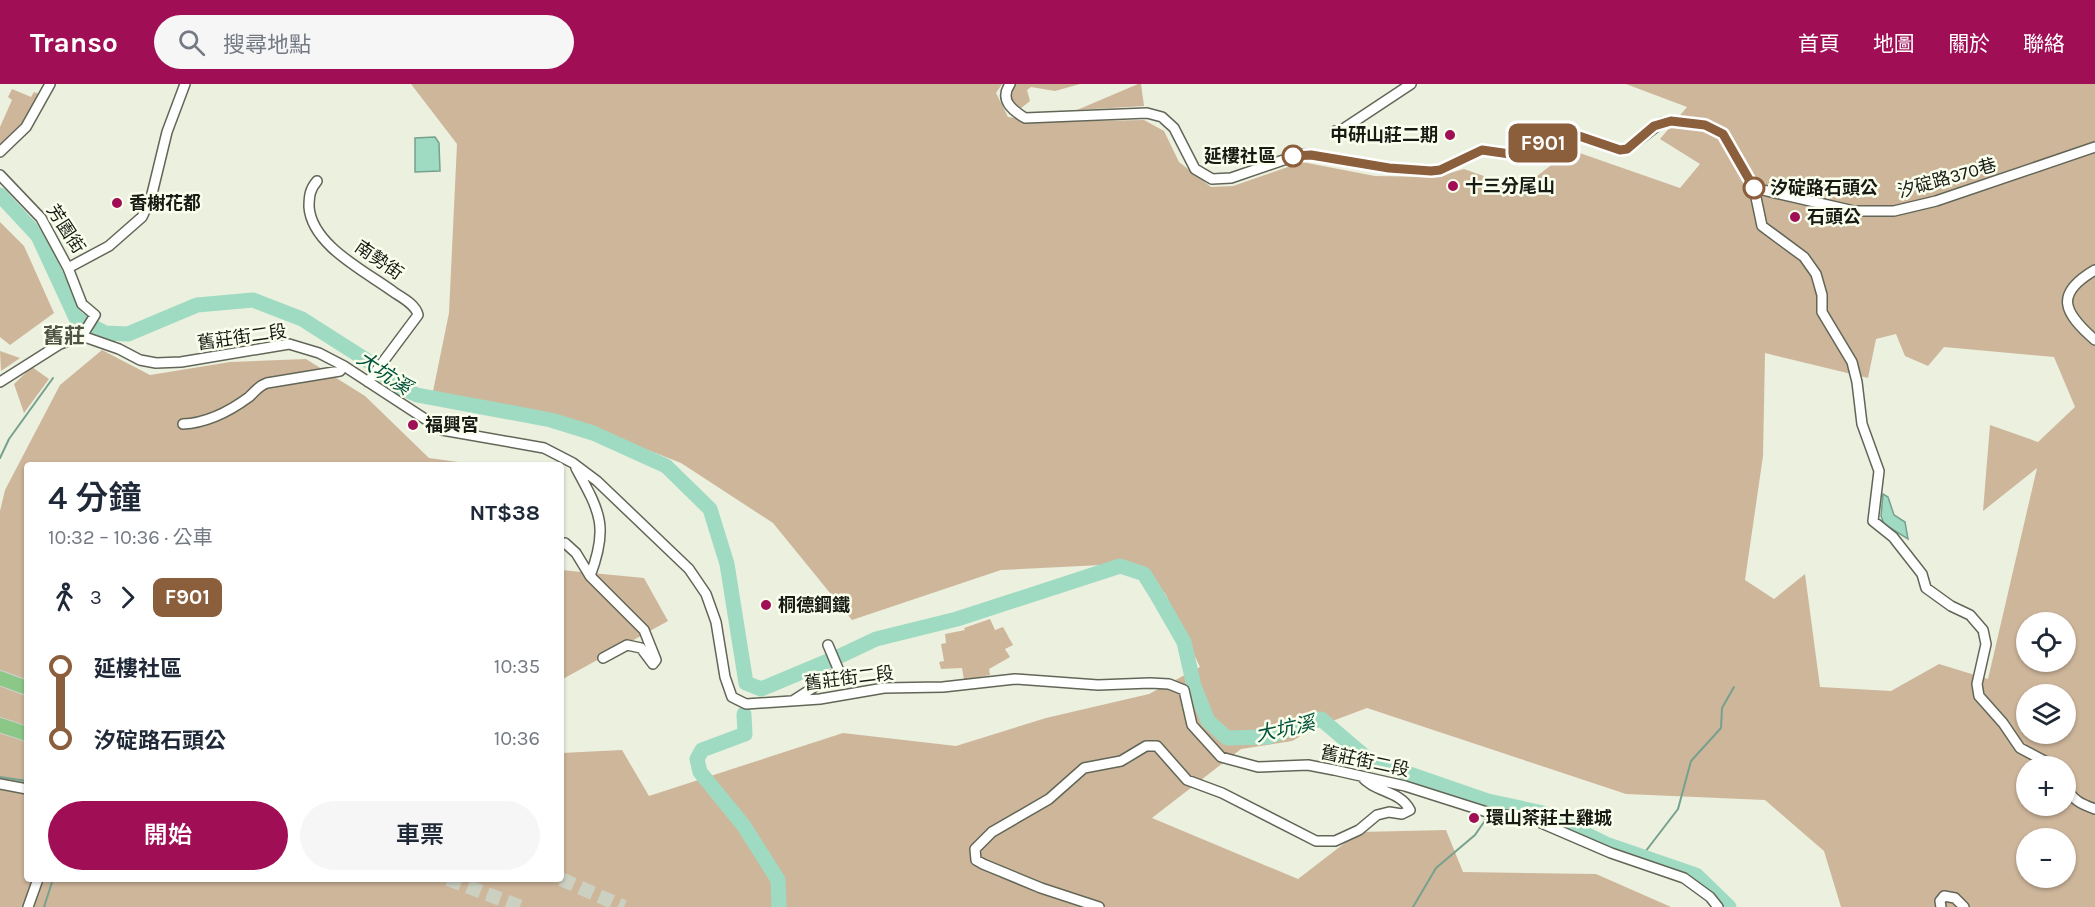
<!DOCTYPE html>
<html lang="zh-TW">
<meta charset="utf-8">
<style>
:root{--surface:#fff;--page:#f6f6f7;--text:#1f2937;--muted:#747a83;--accent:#a00e56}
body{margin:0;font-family:Karla,"Noto Sans TC",sans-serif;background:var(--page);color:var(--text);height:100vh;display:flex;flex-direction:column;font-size:22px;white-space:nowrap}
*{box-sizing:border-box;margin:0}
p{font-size:20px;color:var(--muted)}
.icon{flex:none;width:33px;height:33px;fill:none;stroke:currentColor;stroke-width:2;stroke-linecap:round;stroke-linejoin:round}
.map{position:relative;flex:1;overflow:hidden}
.details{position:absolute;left:24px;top:378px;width:540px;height:420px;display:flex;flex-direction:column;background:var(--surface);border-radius:6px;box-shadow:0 2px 4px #0004}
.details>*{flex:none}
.badge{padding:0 12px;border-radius:9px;font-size:21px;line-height:39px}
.fabs{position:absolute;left:2016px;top:528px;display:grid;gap:12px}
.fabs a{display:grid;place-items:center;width:60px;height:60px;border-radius:50%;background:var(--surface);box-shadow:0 2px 4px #0004;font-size:30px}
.map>.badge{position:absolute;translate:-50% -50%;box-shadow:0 0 0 3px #fff}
.legs{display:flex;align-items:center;gap:9px;height:66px;padding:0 24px;font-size:20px}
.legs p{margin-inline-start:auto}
.head{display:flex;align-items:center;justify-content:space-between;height:102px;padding:0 24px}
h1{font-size:33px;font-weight:600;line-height:45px}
.button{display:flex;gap:12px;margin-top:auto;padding:12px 24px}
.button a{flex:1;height:69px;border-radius:36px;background:var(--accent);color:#fff;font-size:24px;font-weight:600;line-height:69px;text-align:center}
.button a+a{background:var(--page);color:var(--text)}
ul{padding:0 24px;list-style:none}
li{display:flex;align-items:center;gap:21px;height:72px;font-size:22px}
li i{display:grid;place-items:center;width:9px;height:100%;margin:0 8px;background:currentColor}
li i::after{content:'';width:15px;height:15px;margin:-8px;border:4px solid;border-radius:50%;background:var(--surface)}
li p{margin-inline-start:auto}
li:first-child i{background:linear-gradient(#0000 50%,currentColor 0)}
li:last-child i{background:linear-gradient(currentColor 50%,#0000 0)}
header{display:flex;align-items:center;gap:36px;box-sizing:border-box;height:84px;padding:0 30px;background:var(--accent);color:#fff}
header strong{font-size:28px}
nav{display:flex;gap:33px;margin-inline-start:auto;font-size:21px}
.search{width:420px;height:54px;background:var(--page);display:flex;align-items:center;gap:15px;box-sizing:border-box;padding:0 21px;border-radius:33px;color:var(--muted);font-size:22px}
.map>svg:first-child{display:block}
</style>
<header>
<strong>Transo</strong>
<div class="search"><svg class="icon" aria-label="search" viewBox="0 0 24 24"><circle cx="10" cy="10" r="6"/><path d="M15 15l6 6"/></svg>搜尋地點</div>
<nav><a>首頁</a><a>地圖</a><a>關於</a><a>聯絡</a></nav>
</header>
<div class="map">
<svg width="2095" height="823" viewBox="0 0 2095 823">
<rect width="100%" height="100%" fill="#ecf0df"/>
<path fill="#ceb69b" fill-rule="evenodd" d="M 411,0 L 1002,0 L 996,9 L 1008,33 L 1046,38 L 1144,36 L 1164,47 L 1179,78 L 1211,103 L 1233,102 L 1302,78 L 1375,92 L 1436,93 L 1464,85 L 1520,105 L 1571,66 L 1680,104 L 1700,80 L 1660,55 L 1687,23 L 1626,0 L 2095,0 L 2095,823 L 1841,823 L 1824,767 L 1765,716 L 1626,710 L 1367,624 L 1319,642 L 1292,657 L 1241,665 L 1152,734 L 1298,795 L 1359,748 L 1446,746 L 1463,788 L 1596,790 L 1671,823 L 0,823 L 0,427 L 5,406 L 60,301 L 102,266 L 150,291 L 230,278 L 306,275 L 365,312 L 429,374 L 480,381 L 27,381 L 27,795 L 561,795 L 561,669 L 622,666 L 649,712 L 843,649 L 956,662 L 1046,634 L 1149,610 L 1200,583 L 1165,509 L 1121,480 L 1001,486 L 852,536 L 773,439 L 681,379 L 615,353 L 509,328 L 431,317 L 449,229 L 457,60 ZM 1896,250 L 1905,272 L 1928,282 L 1944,263 L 2054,273 L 2075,323 L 2038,358 L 1990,341 L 1983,427 L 2037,384 L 1988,595 L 1939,580 L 1891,607 L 1820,603 L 1805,490 L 1774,515 L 1745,496 L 1763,372 L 1765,269 L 1868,294 L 1876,255 ZM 2026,538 L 2066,538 L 2066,578 L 2026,578 ZM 2026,610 L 2066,610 L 2066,650 L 2026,650 ZM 2026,682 L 2066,682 L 2066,722 L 2026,722 ZM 2026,754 L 2066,754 L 2066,794 L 2026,794 Z
M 1016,0 L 1080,0 L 1055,7 L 1031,3 L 1027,6 L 1030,17 L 1020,25 L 1012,21 L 1008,11 Z
M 1138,0 L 1141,0 L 1144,22 L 1077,26 Z
M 12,5 L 31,13 L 34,8 L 39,10 L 22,39 L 0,60 L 0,43 L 12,16 L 8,13 Z
M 0,138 L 24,162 L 54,229 L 10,261 L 0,253 Z
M 0,267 L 20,274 L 1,287 Z
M 32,283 L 49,295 L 24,329 L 14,300 Z
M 561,486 L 644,494 L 668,537 L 561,596 Z
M 990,535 L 995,546 L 1003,543 L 1013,561 L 1005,565 L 1010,573 L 989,585 L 990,591 L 964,596 L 962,584 L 941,585 L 939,578 L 944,577 L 941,560 L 946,559 L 945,550 L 965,546 L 964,544 Z"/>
<path fill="#9fdbc2" stroke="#76a18e" stroke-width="1.5" d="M 435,53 L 439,59 L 440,87 L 415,88 L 415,54 Z
M 1883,410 L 1888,413 L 1894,431 L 1905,438 L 1908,455 L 1884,440 L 1881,432 Z"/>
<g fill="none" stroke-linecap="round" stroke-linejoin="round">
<path stroke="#76a18e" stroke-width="2" d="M 0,374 L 9,355 L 53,294
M 0,693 L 27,697
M 1487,720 L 1488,717
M 1642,772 L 1678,725 L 1691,677 L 1721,644 L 1722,624 L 1734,603
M 44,823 L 53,795
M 1413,823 L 1436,784 L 1475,751 L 1486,735"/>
<path stroke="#9fdbc2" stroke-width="15" d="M 0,111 L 38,152 L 76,234 L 105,249 L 128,250 L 197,221 L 253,216 L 302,235 L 371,279 L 395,301 L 417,311 L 551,336 L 593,349 L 666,382 L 710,425 L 727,480 L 746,599 L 761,605 L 828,577
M 840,572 L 876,555 L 957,535 L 1120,482 L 1144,490 L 1157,511 L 1184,558 L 1194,602 L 1208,637 L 1227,654 L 1268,653 L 1321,635 L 1369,676 L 1488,717 L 1543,729 L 1606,760 L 1696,791 L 1729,823
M 744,630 L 745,650 L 702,666 L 697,675 L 700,688 L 744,742 L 778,796 L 779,823"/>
<path stroke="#ccd0c1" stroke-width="14" stroke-dasharray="14 7" stroke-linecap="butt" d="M 448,795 L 521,823
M 561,795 L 624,823"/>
<defs>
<path id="minor" d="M 1010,0 C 999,16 1012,26 1025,34 L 1147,29 L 1162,33 L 1174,44 L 1195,85 L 1212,95 L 1231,94 L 1301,70 L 1389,84 L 1431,87 L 1440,86 L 1482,66 L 1510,70 L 1559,53 L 1579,52 L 1620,66 L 1627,65 L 1661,39 L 1671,37 L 1705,41 L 1723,50 L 1754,104 L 1762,142 L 1804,173 L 1816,190 L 1822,211 L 1822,228 L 1852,278 L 1857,298 L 1862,340 L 1879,387 L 1873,437 L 1893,453 L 1922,490 L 1926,504 L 1951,522 L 1970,531 L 1983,546 L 1986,560 L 1977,600 L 1979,612 L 2003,639 L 2020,664 L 2054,682
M 1335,47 L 1340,47 L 1411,0
M 0,68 L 26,43 L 50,0
M 0,91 L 41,134 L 68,184 L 109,162 L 142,133 L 151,114 L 167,48 L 185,0
M 317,97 C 310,105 309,112 309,123 C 312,162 367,188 395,209 C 403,214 416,221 418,231 L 368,298
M 1754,104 L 1854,127 L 1894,127 L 1936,117 L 2095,63
M 68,184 L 82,220 L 95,231 L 82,252
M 2095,186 C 2054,210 2063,228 2095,256
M 82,252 L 119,265 L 140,276 L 156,279 L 181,278 L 289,260 L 319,269 L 344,282 L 442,346 L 544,364 L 573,379 L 597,397 L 689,485 L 706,510 L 716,538 L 725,593 L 732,613 L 746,620 L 820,615 L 884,604 L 943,603 L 1015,595 L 1098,601 L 1150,599 L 1169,600 L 1184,606 L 1192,641 L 1221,673 L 1258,683 L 1308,681 L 1334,686 L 1405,702 L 1490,729 L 1532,735 L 1611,769 L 1684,794 L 1710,813 L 1718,823
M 0,298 L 60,260 L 82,252
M 183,340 C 206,339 230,327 249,313 C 256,307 258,302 267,299 L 340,287 L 344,282
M 576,384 C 600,428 609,443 590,492
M 565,459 L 576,469 L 590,492 L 644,546 L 656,576 L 653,580 L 641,564 L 627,561 L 603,574
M 794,616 L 839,587 L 828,561
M 0,700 L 27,705
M 2066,702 C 2072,716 2081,720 2095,725
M 28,823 L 38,795
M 1099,823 L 1041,804 L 983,780 L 976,776 L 975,765 L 992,748 L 1049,715 L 1084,684 L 1121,677 L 1146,662 L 1157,662 L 1187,696 L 1222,709 L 1316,757 L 1335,757 L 1359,746 L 1377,731 L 1389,728 L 1402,730 L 1410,726 C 1400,706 1375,709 1361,692
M 1941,823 L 1940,817 L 1944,812 L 1955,814 L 1964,823"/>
<path id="highway" d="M 0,594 L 27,604
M 0,641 L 27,650"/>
</defs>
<use href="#minor" stroke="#626657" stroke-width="12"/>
<use href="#highway" stroke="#d1d1d0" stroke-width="16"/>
<use href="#minor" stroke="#fff" stroke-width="9"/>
<use href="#highway" stroke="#8bc888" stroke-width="14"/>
</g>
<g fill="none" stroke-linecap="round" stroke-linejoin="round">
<defs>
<path id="line-1" d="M 1293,72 L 1311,71 L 1389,84 L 1431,87 L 1440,86 L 1482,66 L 1510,70 L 1559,52 L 1579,52 L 1620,66 L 1627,65 L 1654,42 L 1671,37 L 1705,41 L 1723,50 L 1754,104"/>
</defs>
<use href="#line-1" stroke="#fff" stroke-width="14"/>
<use href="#line-1" stroke="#8b5e3c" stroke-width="9"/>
</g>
<g fill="#a00e56" stroke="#f9feed" stroke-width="2">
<circle cx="1450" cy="51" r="6"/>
<circle cx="1453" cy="102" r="6"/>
<circle cx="117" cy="119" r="6"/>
<circle cx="1795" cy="133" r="6"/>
<circle cx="413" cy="341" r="6"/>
<circle cx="766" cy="521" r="6"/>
<circle cx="1474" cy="734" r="6"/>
</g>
<g fill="#fff" stroke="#8b5e3c" stroke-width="3">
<circle cx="1293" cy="72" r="10"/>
<circle cx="1754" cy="104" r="10"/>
</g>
<g text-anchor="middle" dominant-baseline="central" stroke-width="5" stroke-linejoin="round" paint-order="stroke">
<g font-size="18" font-weight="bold" fill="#181a14" stroke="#f9feed" text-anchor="start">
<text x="1438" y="51" text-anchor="end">中研山莊二期</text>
<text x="1465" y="102">十三分尾山</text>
<text x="129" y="119">香榭花都</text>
<text x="1807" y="133">石頭公</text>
<text x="425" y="341">福興宮</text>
<text x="778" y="521">桐德鋼鐵</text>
<text x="1486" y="734">環山茶莊土雞城</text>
</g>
<g font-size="18" font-weight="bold" fill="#181a14" stroke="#f9feed" text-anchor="end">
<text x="1276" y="72">延樓社區</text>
<text x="1770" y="104" text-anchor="start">汐碇路石頭公</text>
</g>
<g font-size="18" fill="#181a14" stroke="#f9feed">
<text transform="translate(1947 94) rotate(-16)">汐碇路370巷</text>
<text transform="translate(66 145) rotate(57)">芳園街</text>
<text transform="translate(379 176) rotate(35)">南勢街</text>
<text transform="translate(242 253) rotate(-8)">舊莊街二段</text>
<text transform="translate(849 594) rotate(-7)">舊莊街二段</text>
<text transform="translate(1365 677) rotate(12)">舊莊街二段</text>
</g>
<g font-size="20" font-style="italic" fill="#00523c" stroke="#f9feed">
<text transform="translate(384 289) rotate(34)">大坑溪</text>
<text transform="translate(1285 645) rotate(-12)">大坑溪</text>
</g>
<g font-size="21" font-weight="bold" fill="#4e5244" stroke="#f9feed">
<text x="64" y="252">舊莊</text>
</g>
</g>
</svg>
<div class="fabs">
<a><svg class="icon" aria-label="locate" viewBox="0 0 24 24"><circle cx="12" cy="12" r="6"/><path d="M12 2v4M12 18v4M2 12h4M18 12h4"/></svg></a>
<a><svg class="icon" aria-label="layers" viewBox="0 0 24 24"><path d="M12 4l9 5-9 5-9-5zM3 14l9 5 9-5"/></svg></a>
<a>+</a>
<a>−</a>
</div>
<b class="badge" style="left:1543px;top:59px;background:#8b5e3c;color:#fff">F901</b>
<section class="details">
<div class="head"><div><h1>4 分鐘</h1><p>10:32 – 10:36 · 公車</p></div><b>NT$38</b></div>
<div class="legs"><svg class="icon" aria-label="walk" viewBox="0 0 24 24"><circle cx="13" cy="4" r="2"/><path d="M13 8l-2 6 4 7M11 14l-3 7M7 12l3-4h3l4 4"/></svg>3<svg class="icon" aria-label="forward" viewBox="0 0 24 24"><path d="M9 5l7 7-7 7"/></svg><b class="badge" style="background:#8b5e3c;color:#fff">F901</b></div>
<ul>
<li><i style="color:#8b5e3c"></i><b>延樓社區</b><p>10:35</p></li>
<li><i style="color:#8b5e3c"></i><b>汐碇路石頭公</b><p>10:36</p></li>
</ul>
<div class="button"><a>開始</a><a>車票</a></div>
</section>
</div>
